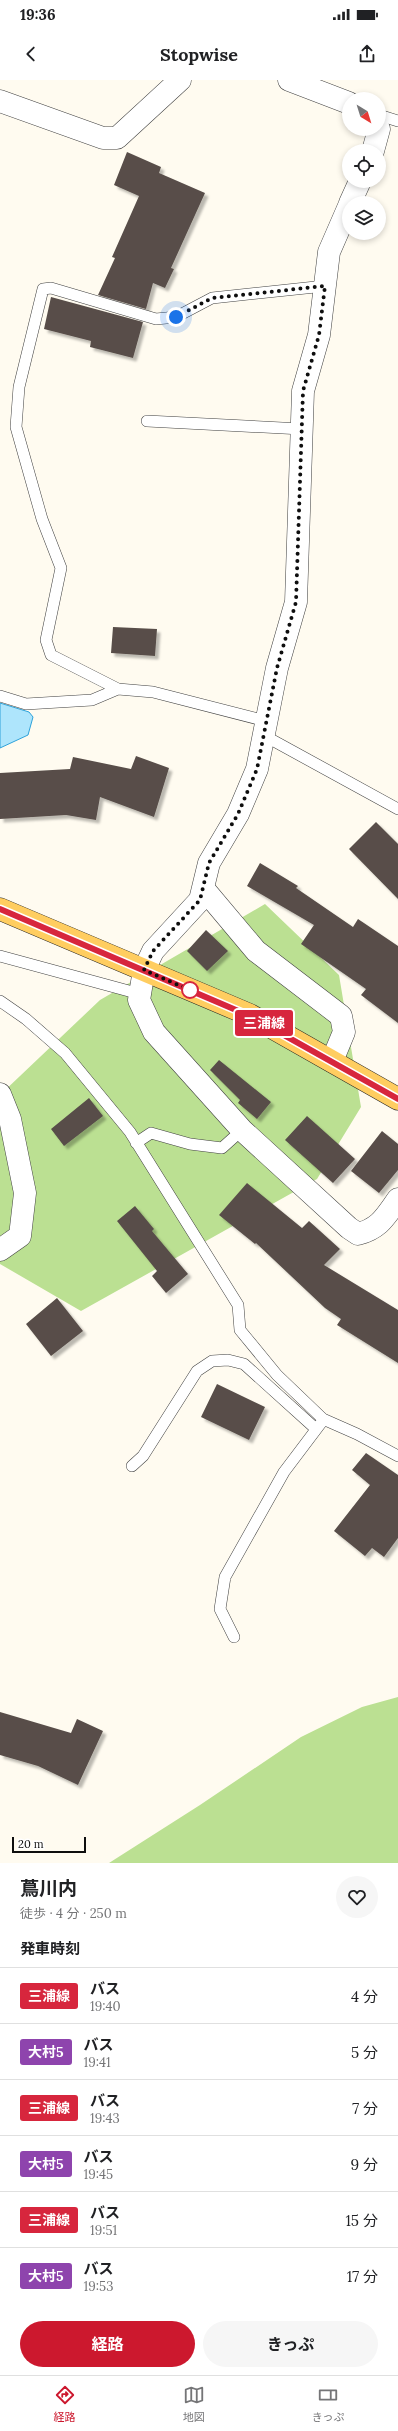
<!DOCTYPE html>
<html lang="ja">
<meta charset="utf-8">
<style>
:root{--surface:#fff;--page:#f6f6f6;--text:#202124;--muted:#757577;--line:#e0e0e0;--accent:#cc182e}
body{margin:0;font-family:Lora,"Noto Sans JP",serif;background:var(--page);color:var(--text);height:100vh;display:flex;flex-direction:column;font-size:15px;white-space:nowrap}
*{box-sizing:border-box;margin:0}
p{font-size:13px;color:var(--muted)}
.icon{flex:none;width:22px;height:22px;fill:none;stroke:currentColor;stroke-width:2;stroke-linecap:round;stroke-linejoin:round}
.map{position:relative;height:1783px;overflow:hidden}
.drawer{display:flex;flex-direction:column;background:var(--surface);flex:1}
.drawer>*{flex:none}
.badge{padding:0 8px;border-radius:3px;font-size:14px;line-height:26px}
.needle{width:26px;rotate:142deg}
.controls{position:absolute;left:342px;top:12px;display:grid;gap:8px}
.controls a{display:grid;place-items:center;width:44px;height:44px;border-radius:50%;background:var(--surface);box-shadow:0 2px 6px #0003;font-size:20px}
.scale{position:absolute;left:12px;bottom:10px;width:74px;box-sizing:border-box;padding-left:4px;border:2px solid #0e0e0e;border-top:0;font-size:11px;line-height:14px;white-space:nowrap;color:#0e0e0e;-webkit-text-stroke:3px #fff;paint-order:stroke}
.you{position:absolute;width:20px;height:20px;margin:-10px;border:3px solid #fff;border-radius:50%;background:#1a73e8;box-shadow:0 0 0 6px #1a73e833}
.map>.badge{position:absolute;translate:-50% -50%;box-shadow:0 0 0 2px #fff}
h2{padding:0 20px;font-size:15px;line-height:36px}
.round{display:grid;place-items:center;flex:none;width:42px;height:42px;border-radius:21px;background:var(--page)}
.head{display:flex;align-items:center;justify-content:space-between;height:68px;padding:0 20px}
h1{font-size:19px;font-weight:700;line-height:30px}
.primary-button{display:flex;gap:8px;margin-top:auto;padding:8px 20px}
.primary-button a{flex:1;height:46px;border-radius:24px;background:var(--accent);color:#fff;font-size:16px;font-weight:700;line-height:46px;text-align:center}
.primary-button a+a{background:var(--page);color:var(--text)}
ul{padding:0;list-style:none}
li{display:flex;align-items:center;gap:12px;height:56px;padding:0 20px;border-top:1px solid var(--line)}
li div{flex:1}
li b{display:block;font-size:15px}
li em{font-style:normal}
li .badge{min-width:44px;font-weight:700;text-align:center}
.status{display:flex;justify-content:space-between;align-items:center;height:28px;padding:0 20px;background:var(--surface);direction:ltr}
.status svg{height:11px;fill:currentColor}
header{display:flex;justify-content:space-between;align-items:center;height:52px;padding:0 20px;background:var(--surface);font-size:18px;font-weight:700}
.tab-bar{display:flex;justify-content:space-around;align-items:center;height:56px;border-top:1px solid var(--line);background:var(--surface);font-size:11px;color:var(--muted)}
.tab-bar a{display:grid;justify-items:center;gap:2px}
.tab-bar .active{color:var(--accent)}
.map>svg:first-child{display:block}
</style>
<div class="status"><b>19:36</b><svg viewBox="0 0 49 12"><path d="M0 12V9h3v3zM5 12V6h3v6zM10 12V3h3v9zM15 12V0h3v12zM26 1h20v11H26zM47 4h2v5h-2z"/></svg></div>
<header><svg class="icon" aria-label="back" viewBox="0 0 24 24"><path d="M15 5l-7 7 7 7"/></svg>Stopwise<svg class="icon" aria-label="share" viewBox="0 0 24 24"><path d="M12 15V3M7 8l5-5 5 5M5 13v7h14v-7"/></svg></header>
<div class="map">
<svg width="398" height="1783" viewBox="0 0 398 1783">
<defs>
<filter id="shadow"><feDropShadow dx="3.5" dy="3.5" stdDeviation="1" flood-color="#0004"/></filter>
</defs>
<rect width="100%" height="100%" fill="#fffbf0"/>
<path fill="#bbe092" d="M 265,824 L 339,895 L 361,1027 L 317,1099 L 81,1231 L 0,1184 L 0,1015 L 100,920 Z
M 398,1617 L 398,1783 L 109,1783 L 200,1725 L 301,1657 L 362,1627 Z"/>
<path fill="#aee5fc" stroke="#2ea2da" d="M 0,623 L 29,632 L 33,637 L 28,655 L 0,668 Z"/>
<path fill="#584e49" filter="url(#shadow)" d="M 127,72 L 161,87 L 159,93 L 205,113 L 171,188 L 174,189 L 165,208 L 153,203 L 146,229 L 98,215 L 115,178 L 112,177 L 139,116 L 114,105 Z
M 51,217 L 143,242 L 133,278 L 90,267 L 91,261 L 44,249 Z
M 113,547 L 157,549 L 155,576 L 111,573 Z
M 136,676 L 169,688 L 154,737 L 100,717 L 96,740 L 66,735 L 0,739 L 0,693 L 70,689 L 73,677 L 131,689 Z
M 376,742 L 398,764 L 398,819 L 349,769 Z
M 260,783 L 298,806 L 296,808 L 353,847 L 358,839 L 398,866 L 398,943 L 361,915 L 366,909 L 301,864 L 314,845 L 247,806 Z
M 206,850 L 228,871 L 207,891 L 187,871 Z
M 219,980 L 271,1022 L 257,1039 L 238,1023 L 240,1020 L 210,990 Z
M 89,1018 L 103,1036 L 64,1066 L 51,1049 Z
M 307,1036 L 355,1079 L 333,1103 L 285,1060 Z
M 382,1051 L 398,1064 L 398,1090 L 379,1113 L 351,1091 Z
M 247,1103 L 302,1148 L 309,1141 L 340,1169 L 324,1185 L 398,1230 L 398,1283 L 337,1245 L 341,1239 L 325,1228 L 256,1163 L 255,1164 L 219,1135 Z
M 135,1126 L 154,1149 L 152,1151 L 188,1194 L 166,1213 L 152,1196 L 157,1191 L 117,1141 Z
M 57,1218 L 83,1251 L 51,1276 L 26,1244 Z
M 217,1304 L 265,1327 L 249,1360 L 201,1337 Z
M 366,1373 L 398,1395 L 398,1458 L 384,1477 L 372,1468 L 365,1476 L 334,1451 L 370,1405 L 352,1390 Z
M 0,1632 L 71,1653 L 77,1639 L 103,1651 L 78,1705 L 38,1686 L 0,1675 Z"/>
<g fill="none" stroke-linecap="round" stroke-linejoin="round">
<defs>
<path id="lane" d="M 382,36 L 398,41
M 147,341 L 302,349
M 118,609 L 51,575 L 46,560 L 61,488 L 42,439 L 16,347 L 19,307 L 43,209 L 51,208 L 156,239 L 176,237 L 212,218 L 325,206
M 0,616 L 26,624 L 92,620 L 118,609 L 153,612 L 266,641
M 263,655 L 398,729
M 0,876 L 140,914
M 0,921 L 26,939 L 65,973 L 130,1052 L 238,1225 L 240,1250 L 277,1295 L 323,1339 L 357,1354 L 398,1376
M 136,1063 L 151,1053 L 190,1064 L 222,1068 L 242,1050
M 132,1386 L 143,1376 L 197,1291 L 212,1281 L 228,1280 L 244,1284 L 316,1349
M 234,1557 L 220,1529 L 225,1497 L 284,1392 L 321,1343"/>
<path id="street" d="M 289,0 L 349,23
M 0,21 L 103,58 L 117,58 L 180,0
M 373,71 L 379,49
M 350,123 L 360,101
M 349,126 L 329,172 L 319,255 L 303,311 L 296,522 L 277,588 L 257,689 L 238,734 L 209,783 L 200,820 L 153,871 L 144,890 L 139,920 L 154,952 L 242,1050 L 349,1148 L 358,1154 C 380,1148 385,1137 398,1119
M 203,808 L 256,871 L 341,936 L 344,952 L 332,981
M 0,1014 L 10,1039 L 25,1113 L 20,1156 L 0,1170"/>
<path id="primary" d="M 0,829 L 250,935 L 398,1019"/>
</defs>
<use href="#lane" stroke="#414141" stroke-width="12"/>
<use href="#street" stroke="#414141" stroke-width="23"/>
<use href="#primary" stroke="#1f1f1f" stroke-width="23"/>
<use href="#lane" stroke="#fff" stroke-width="11"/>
<use href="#street" stroke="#fff" stroke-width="22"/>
<use href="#primary" stroke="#ffcd60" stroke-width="22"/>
</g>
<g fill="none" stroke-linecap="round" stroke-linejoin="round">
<defs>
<path id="line" d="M 0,829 L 250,936 L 398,1019"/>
</defs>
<use href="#line" stroke="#fff" stroke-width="9"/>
<use href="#line" stroke="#d7263d" stroke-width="6"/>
<path stroke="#0e0e0e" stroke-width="4" stroke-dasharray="0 7.2" d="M 176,237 L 212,218 L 325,206 L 319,255 L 303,311 L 296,522 L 277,588 L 257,689 L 238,734 L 209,783 L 200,820 L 153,871 L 144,890 L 190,910"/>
</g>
<circle fill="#fff" stroke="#d7263d" stroke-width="2" cx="190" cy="910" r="8"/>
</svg>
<div class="controls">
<a><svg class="needle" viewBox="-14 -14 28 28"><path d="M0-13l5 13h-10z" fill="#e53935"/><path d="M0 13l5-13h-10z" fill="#757577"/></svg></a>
<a><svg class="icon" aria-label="locate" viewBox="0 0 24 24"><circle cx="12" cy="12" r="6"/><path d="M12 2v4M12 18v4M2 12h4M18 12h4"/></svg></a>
<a><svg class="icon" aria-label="layers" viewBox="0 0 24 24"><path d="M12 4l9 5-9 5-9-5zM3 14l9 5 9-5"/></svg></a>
</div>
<div class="scale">20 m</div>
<div class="you" style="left:176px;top:237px"></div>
<b class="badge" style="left:264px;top:943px;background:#d7263d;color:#fff">三浦線</b>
</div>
<section class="drawer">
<div class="head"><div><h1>蔦川内</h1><p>徒歩 · 4 分 · 250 m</p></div><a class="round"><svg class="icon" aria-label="heart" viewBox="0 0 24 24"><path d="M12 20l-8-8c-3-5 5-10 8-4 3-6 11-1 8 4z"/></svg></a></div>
<h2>発車時刻</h2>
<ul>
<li><span class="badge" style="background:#d7263d;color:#fff">三浦線</span><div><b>バス</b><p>19:40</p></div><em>4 分</em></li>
<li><span class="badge" style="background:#8e44ad;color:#fff">大村5</span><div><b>バス</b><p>19:41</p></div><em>5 分</em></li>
<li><span class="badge" style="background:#d7263d;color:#fff">三浦線</span><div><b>バス</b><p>19:43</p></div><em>7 分</em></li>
<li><span class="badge" style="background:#8e44ad;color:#fff">大村5</span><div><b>バス</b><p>19:45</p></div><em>9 分</em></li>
<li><span class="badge" style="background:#d7263d;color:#fff">三浦線</span><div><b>バス</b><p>19:51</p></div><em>15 分</em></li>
<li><span class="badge" style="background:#8e44ad;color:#fff">大村5</span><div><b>バス</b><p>19:53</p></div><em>17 分</em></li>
</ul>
<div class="primary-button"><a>経路</a><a>きっぷ</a></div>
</section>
<nav class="tab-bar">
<a class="active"><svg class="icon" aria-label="directions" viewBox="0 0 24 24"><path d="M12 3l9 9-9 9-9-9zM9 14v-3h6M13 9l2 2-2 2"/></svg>経路</a>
<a><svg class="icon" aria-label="map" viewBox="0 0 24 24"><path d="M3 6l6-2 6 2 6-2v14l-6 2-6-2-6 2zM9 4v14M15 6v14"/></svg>地図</a>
<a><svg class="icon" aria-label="tickets" viewBox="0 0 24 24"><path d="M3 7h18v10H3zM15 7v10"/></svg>きっぷ</a>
</nav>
